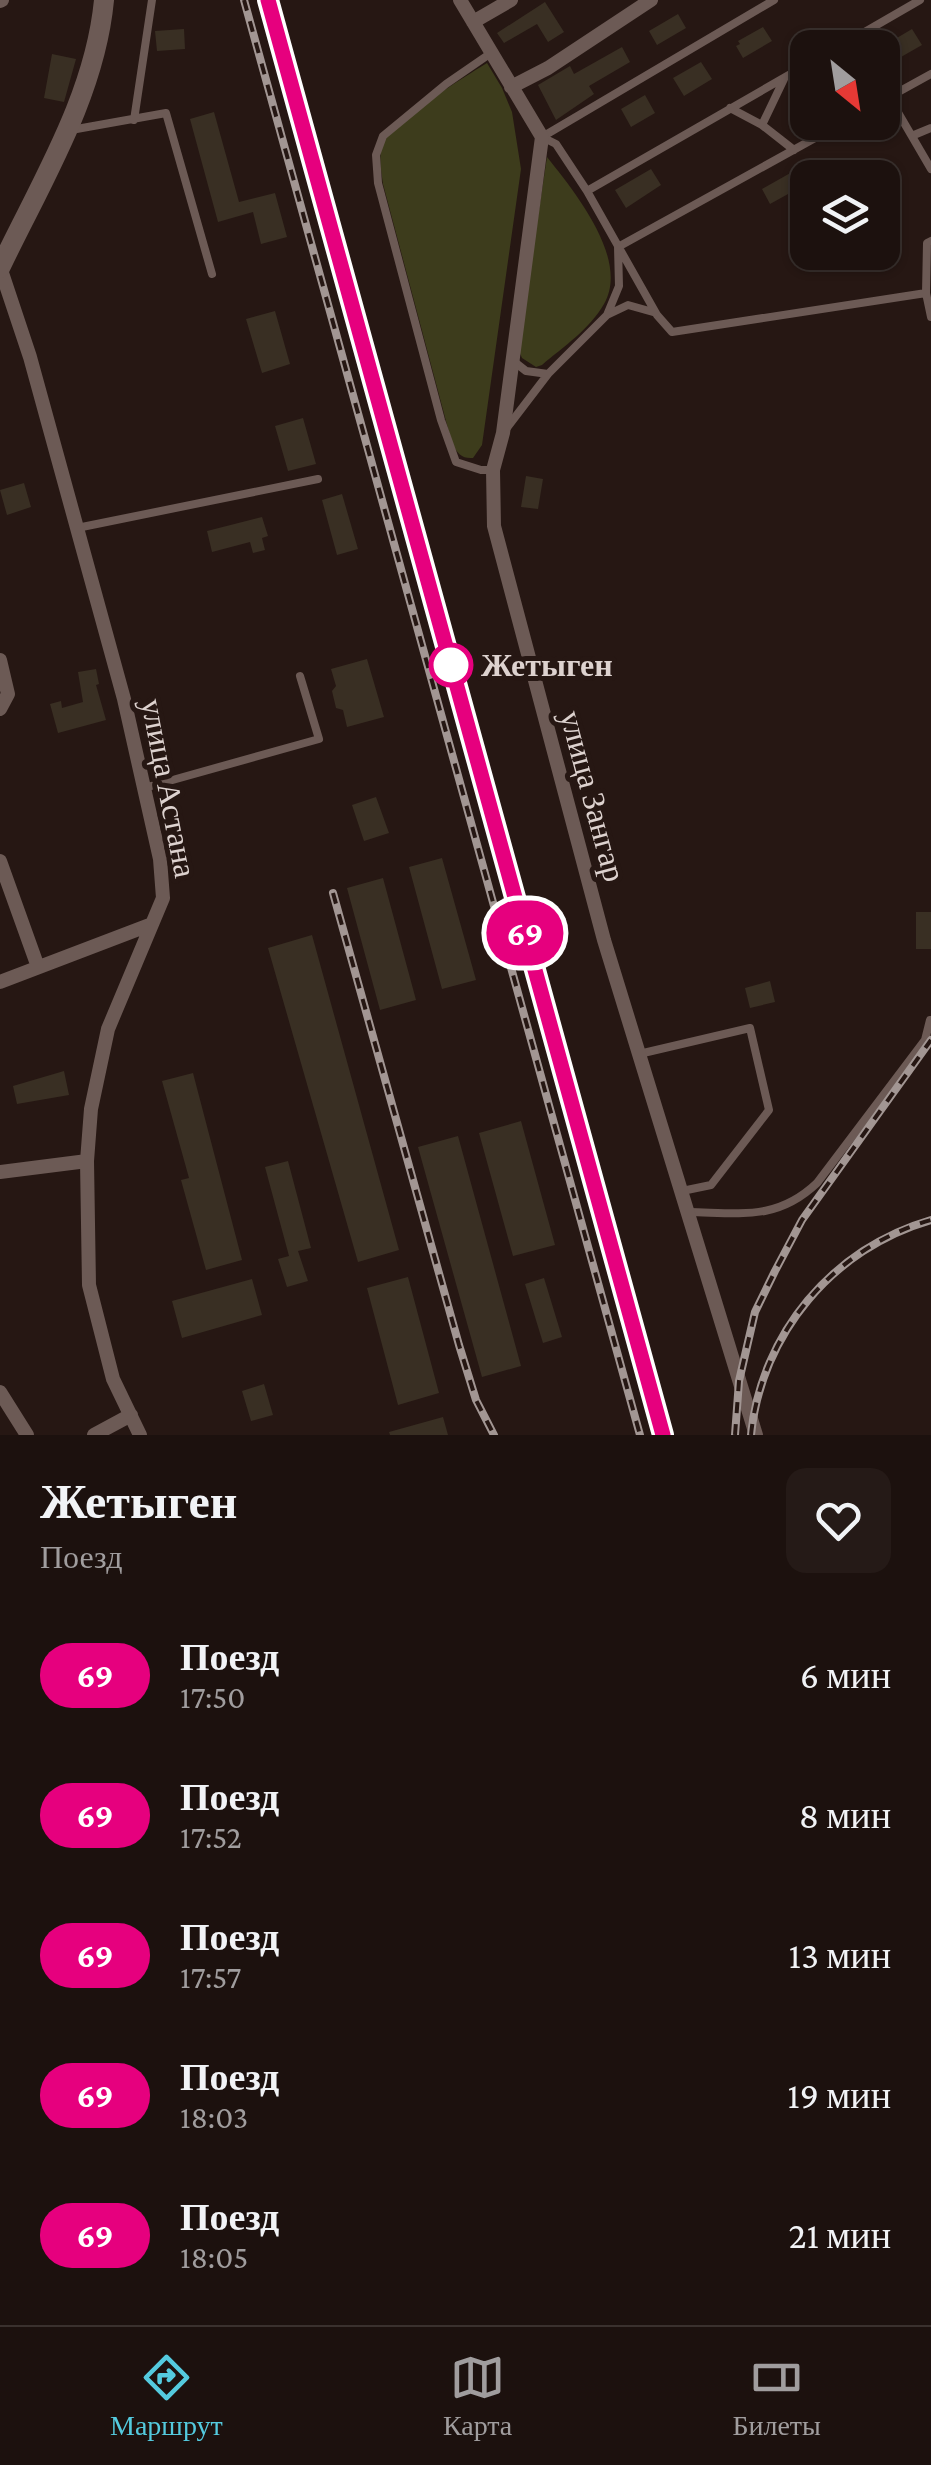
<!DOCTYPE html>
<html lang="ru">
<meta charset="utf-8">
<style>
:root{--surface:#1c110e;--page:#251a17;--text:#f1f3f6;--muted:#a09d9e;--line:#3a312e;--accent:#54cade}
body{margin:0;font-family:"Crimson Pro",serif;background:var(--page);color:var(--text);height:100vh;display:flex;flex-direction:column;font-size:38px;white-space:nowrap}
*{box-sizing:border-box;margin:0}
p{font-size:32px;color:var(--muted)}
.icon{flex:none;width:55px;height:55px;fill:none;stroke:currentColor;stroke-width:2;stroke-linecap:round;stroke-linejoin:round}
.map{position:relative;height:1435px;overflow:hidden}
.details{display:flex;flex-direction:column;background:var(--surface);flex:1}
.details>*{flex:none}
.badge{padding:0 20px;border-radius:32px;font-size:35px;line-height:65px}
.needle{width:65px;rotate:150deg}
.buttons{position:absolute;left:790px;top:30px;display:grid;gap:20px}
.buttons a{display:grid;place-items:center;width:110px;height:110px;border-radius:20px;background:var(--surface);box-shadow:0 2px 8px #0004,0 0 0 2px var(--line);font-size:50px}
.map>.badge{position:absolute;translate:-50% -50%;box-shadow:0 0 0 5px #fff}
.round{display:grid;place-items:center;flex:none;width:105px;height:105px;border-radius:20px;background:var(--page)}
.head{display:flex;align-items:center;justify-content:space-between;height:170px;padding:0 40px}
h1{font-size:48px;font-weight:800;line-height:75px}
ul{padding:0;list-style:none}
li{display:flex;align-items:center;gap:30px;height:140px;padding:0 40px}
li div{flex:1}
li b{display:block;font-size:38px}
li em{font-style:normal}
li .badge{min-width:110px;font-weight:700;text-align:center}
.menu{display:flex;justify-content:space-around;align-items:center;height:140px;border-top:2px solid var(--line);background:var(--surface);font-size:28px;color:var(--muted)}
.menu a{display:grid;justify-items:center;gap:5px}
.menu .selected{color:var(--accent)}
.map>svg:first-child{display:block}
</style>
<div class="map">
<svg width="931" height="1435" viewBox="0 0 931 1435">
<rect width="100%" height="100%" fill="#261713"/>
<path fill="#3d3c1c" d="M 487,63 L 502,88 L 512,112 L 521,169 L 482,445 L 473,458 C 453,460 451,437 446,421 L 383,184 C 381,169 377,152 386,138 C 403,115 461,79 487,63 Z
M 547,157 C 574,191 630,259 604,304 C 590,329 563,347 542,365 L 536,367 L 522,358 L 518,349 Z"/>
<path fill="#392f23" d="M 545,2 L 564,32 L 548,42 L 537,24 L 504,43 L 497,33 Z
M 678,14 L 686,28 L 657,45 L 649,31 Z
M 763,27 L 772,41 L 743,58 L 736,46 L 740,44 L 738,41 Z
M 184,29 L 185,49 L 157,51 L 155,31 Z
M 912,29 L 922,45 L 894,61 L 890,54 L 884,57 L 880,48 Z
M 622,47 L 630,62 L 589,86 L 594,94 L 556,120 L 538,85 L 570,66 L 574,74 Z
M 52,54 L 76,59 L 64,102 L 44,98 Z
M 701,62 L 712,79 L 684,96 L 673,78 Z
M 645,95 L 655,113 L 631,127 L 621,109 Z
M 214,112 L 239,202 L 275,193 L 287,237 L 261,244 L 253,212 L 218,222 L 190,119 Z
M 801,167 L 808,183 L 770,204 L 762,189 Z
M 651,169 L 661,185 L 626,208 L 615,190 Z
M 275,311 L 290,364 L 262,373 L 246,319 Z
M 303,418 L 316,464 L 288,471 L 275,426 Z
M 526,476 L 543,479 L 538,509 L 521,507 Z
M 24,483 L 31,507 L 7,515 L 0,490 Z
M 342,494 L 358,549 L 337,555 L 322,500 Z
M 262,517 L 268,536 L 262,538 L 265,550 L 253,553 L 250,542 L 212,552 L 207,531 Z
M 367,659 L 384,717 L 347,727 L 343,710 L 336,708 L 332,691 L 336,686 L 331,669 Z
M 96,669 L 99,684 L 96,685 L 106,720 L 58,733 L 50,704 L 61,701 L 62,708 L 83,702 L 78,672 Z
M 376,797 L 389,833 L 364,841 L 352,805 Z
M 442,858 L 476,980 L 442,989 L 409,867 Z
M 383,878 L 416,1000 L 380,1010 L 347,888 Z
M 916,912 L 931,912 L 931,949 L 916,949 Z
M 312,935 L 399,1250 L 358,1262 L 268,948 Z
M 770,981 L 775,1002 L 750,1008 L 745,988 Z
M 64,1071 L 69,1095 L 17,1104 L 13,1086 Z
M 193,1073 L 242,1260 L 206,1270 L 181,1180 L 189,1178 L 162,1081 Z
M 521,1121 L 555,1245 L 513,1256 L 479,1133 Z
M 458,1136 L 521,1366 L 482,1377 L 418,1147 Z
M 288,1161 L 311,1248 L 298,1251 L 308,1281 L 287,1287 L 278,1259 L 289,1256 L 265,1167 Z
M 408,1277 L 439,1393 L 398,1405 L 367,1288 Z
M 544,1278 L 562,1337 L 543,1343 L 525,1284 Z
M 252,1279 L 262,1315 L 182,1338 L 172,1301 Z
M 264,1384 L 273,1415 L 251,1421 L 242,1391 Z
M 443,1417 L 448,1435 L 390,1435 L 389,1432 Z"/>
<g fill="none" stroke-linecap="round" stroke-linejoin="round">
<path stroke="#6c5a55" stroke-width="8" d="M 837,48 L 920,0
M 491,53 L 446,84 L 383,136 L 376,155 L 378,183 L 441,420 L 456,462 L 481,470 L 493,470
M 889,97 L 931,169
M 882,101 L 931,74
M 730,108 L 762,125 L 794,150
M 134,120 L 152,0
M 762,125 L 784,79
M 71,130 L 166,113 L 212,274
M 914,135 L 931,128
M 542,137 L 556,144 L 587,191 L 657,315 L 672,332 L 926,293 L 931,317
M 542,137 L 774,0
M 587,191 L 808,64
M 926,293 L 927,243 L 931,241
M 607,315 L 628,305 L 653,312
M 512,360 L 526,371 L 548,374
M 506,429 L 548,374 L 607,315 L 619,286 L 618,247 L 844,122
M 77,528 L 318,479
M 144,788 L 319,739 L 300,676
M 639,1054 L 750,1028 L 769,1110 L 711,1185 L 682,1191
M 689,1212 C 740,1213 777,1221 817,1183 L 925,1040 L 930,1020"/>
<path stroke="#6c5a55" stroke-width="14" d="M 460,0 L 542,137 L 503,433 L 493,470 L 494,526 L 604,940 L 756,1435
M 0,1 L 2,0
M 473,22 L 511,0
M 511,87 L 548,68 L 651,0
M 0,267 L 30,357 L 124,699 L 160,859 L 163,898 L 108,1029 L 91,1109 L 87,1161 L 89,1285 L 113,1379 L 140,1435
M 0,660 L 8,694 L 0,709
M 0,861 L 38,967
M 0,982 L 152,924
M 0,1172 L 87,1161
M 0,1392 L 27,1435
M 94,1435 L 131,1415"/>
<path stroke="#6c5a55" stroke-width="20" d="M 0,268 C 41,182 95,96 104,0"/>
<defs>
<path id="rail" d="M 244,0 L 640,1435
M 268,0 L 664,1435
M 333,893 L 459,1345 L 476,1400 L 494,1435
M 735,1435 L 739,1381 L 755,1312 L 775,1271 L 802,1220 L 931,1040
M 751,1435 C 761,1334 833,1248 931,1220"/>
</defs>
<use href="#rail" stroke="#a29693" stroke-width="8"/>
<use href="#rail" stroke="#261713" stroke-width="4" stroke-dasharray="11" stroke-linecap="butt"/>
</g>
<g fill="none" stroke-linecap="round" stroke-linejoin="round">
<defs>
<path id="line" d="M 268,0 L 663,1435"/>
</defs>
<use href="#line" stroke="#fff" stroke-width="22"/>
<use href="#line" stroke="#e6007e" stroke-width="15"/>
</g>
<circle fill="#fff" stroke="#e6007e" stroke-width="5" cx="451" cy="665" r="20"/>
<g text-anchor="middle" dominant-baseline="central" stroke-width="10" stroke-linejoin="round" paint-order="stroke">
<g font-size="32" font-weight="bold" fill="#ddd2cf" stroke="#261713" text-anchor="start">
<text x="481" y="665">Жетыген</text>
</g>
<g font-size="32" fill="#ddd2cf" stroke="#261713">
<text transform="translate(169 788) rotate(79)">улица Астана</text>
<text transform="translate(593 796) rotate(75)">улица Зангар</text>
</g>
</g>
</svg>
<div class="buttons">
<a><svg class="needle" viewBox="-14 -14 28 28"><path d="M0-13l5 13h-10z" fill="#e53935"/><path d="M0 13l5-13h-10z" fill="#a09d9e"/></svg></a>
<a><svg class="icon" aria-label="layers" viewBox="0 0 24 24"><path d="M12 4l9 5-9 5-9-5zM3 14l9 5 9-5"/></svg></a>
</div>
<b class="badge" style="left:525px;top:933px;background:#e6007e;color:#fff">69</b>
</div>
<section class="details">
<div class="head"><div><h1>Жетыген</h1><p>Поезд</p></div><a class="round"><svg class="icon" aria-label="heart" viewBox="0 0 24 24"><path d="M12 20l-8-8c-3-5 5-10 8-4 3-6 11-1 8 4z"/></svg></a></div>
<ul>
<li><span class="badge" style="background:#e6007e;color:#fff">69</span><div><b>Поезд</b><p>17:50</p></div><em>6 мин</em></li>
<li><span class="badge" style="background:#e6007e;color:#fff">69</span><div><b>Поезд</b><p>17:52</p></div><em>8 мин</em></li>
<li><span class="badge" style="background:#e6007e;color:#fff">69</span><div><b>Поезд</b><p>17:57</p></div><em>13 мин</em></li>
<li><span class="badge" style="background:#e6007e;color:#fff">69</span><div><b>Поезд</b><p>18:03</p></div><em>19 мин</em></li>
<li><span class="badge" style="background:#e6007e;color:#fff">69</span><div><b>Поезд</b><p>18:05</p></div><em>21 мин</em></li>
</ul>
</section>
<nav class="menu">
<a class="selected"><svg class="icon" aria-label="directions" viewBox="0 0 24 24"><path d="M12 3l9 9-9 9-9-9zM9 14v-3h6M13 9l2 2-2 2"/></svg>Маршрут</a>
<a><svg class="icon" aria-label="map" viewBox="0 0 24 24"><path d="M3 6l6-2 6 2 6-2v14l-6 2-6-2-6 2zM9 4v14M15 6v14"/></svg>Карта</a>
<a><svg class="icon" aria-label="tickets" viewBox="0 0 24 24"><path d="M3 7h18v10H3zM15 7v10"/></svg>Билеты</a>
</nav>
